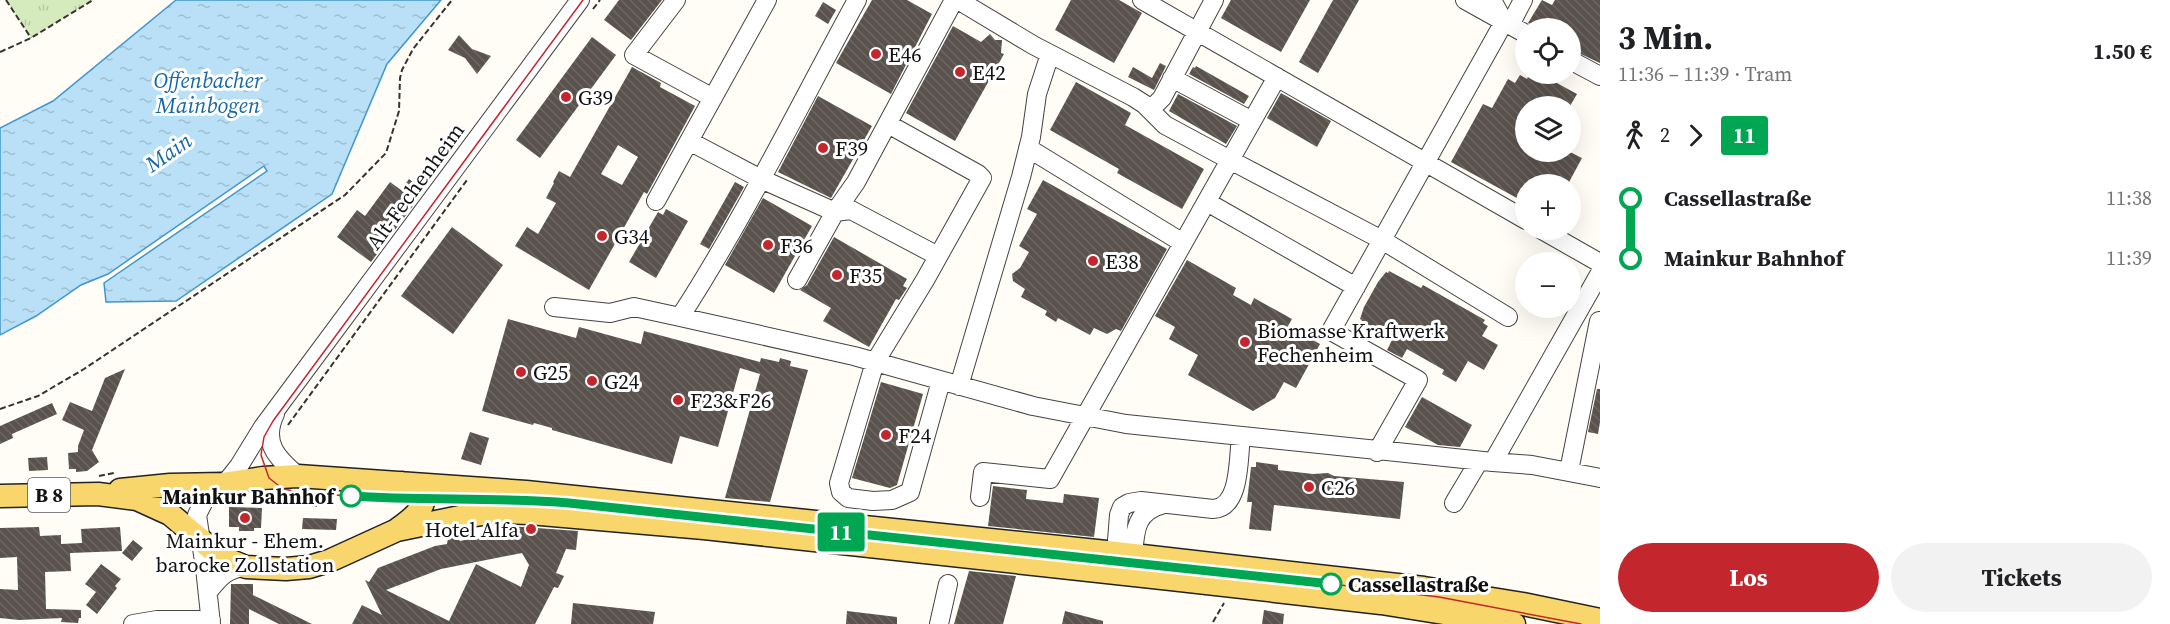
<!DOCTYPE html>
<html lang="de">
<meta charset="utf-8">
<style>
:root{--surface:#fff;--page:#f2f2f2;--text:#202124;--muted:#757577;--accent:#c4262e}
body{margin:0;font-family:"Source Serif 4",serif;background:var(--page);color:var(--text);height:100vh;display:flex;flex-direction:column;font-size:22px;white-space:nowrap}
*{box-sizing:border-box;margin:0}
p{font-size:20px;color:var(--muted)}
.icon{flex:none;width:33px;height:33px;fill:none;stroke:currentColor;stroke-width:2;stroke-linecap:round;stroke-linejoin:round}
.map{position:relative;flex:1;overflow:hidden}
.drawer{display:flex;flex-direction:column;background:var(--surface);width:570px}
.drawer>*{flex:none}
.badge{padding:0 12px;border-radius:4px;font-size:21px;line-height:39px}
.buttons{position:absolute;left:1515px;top:18px;display:grid;gap:12px}
.buttons a{display:grid;place-items:center;width:66px;height:66px;border-radius:50%;background:var(--surface);box-shadow:0 6px 24px #0002;font-size:30px}
.map>.badge{position:absolute;translate:-50% -50%;box-shadow:0 0 0 3px #fff}
.legs{display:flex;align-items:center;gap:9px;height:66px;padding:0 18px;font-size:20px}
.legs p{margin-inline-start:auto}
.headline{display:flex;align-items:center;justify-content:space-between;height:102px;padding:0 18px}
h1{font-size:33px;font-weight:700;line-height:45px}
.button{display:flex;gap:12px;margin-top:auto;padding:12px 18px}
.button a{flex:1;height:69px;border-radius:36px;background:var(--accent);color:#fff;font-size:24px;font-weight:700;line-height:69px;text-align:center}
.button a+a{background:var(--page);color:var(--text)}
ul{padding:0 18px;list-style:none}
li{display:flex;align-items:center;gap:21px;height:60px;font-size:22px}
li i{display:grid;place-items:center;width:9px;height:100%;margin:0 8px;background:currentColor}
li i::after{content:'';width:15px;height:15px;margin:-8px;border:4px solid;border-radius:50%;background:var(--surface)}
li p{margin-inline-start:auto}
li:first-child i{background:linear-gradient(#0000 50%,currentColor 0)}
li:last-child i{background:linear-gradient(currentColor 50%,#0000 0)}
main{display:flex;flex:1;min-height:0}
.map>svg:first-child{display:block}
</style>
<main>
<div class="map">
<svg width="1600" height="624" viewBox="0 0 1600 624">
<defs>
<pattern id="grass-tufts" width="24" height="20" patternUnits="userSpaceOnUse" patternTransform="scale(1.5)"><rect width="24" height="20" fill="#d5ebbd"/><path d="M3 7l-1-3M5 7V3M7 7l1-3M15 17l-1-3M17 17v-4M19 17l1-3" fill="none" stroke="#b6c8a1"/></pattern>
<pattern id="water-ripples" width="26" height="14" patternUnits="userSpaceOnUse" patternTransform="scale(1.5)"><rect width="26" height="14" fill="#b9e0f7"/><path d="M2 4q2-2 4 0t4 0M15 11q2-2 4 0t4 0" fill="none" stroke="#9ebfd3"/></pattern>
<pattern id="building-back-hatch" width="6" height="6" patternUnits="userSpaceOnUse" patternTransform="scale(1.5)"><rect width="6" height="6" fill="#5a524d"/><path d="M-1 5l2 2M0 0l6 6M5-1l2 2" fill="none" stroke="#6d6662"/></pattern>
</defs>
<rect width="100%" height="100%" fill="#fffdf5"/>
<path fill="url(#grass-tufts)" d="M 6,0 L 93,0 L 31,38 Z"/>
<path fill="url(#water-ripples)" stroke="#3f96cf" stroke-width="1.5" d="M 176,0 L 441,0 L 387,64 L 332,194 L 176,301 L 106,302 L 104,283 L 267,171 L 264,166 L 108,274 L 81,285 L 36,316 L 0,335 L 0,128 L 53,101 Z"/>
<path fill="url(#building-back-hatch)" fill-rule="evenodd" d="M 619,0 L 662,0 L 631,40 L 604,20 Z
M 872,0 L 907,0 L 932,14 L 891,94 L 836,63 Z
M 1071,0 L 1119,0 L 1142,13 L 1114,63 L 1055,30 Z
M 1231,0 L 1310,0 L 1281,52 L 1221,18 Z
M 1333,0 L 1359,0 L 1318,73 L 1299,62 Z
M 1542,0 L 1552,5 L 1555,0 L 1600,0 L 1600,63 L 1570,49 L 1570,28 L 1536,28 L 1528,23 Z
M 823,2 L 836,10 L 828,24 L 815,16 Z
M 953,26 L 981,42 L 990,34 L 995,40 L 1002,40 L 1001,53 L 1004,54 L 955,141 L 906,113 Z
M 459,35 L 472,49 L 491,56 L 477,74 L 465,58 L 448,50 Z
M 592,37 L 616,55 L 540,158 L 516,140 Z
M 1160,63 L 1166,66 L 1154,90 L 1128,77 L 1133,67 L 1152,78 Z
M 1196,66 L 1249,96 L 1244,104 L 1189,74 L 1193,67 L 1195,68 Z
M 632,67 L 661,83 L 660,87 L 695,106 L 647,194 L 644,192 L 589,290 L 515,246 L 527,227 L 538,234 L 556,203 L 546,198 L 554,183 L 553,182 L 559,171 L 570,177 ZM 618,145 L 638,157 L 622,185 L 601,174 Z
M 1529,74 L 1536,78 L 1539,74 L 1551,74 L 1557,77 L 1555,82 L 1577,94 L 1570,106 L 1526,106 L 1526,152 L 1570,152 L 1582,158 L 1568,184 L 1526,184 L 1526,203 L 1451,162 L 1483,104 L 1492,108 L 1508,79 L 1515,83 L 1520,75 L 1527,79 Z
M 1076,82 L 1131,113 L 1125,125 L 1204,169 L 1182,209 L 1117,173 L 1119,169 L 1050,130 Z
M 1281,93 L 1331,121 L 1317,147 L 1267,118 Z
M 1178,94 L 1237,126 L 1226,144 L 1169,111 Z
M 818,96 L 872,126 L 831,198 L 778,172 Z
M 409,179 L 424,191 L 371,262 L 337,237 L 357,210 L 365,216 L 390,182 L 401,190 Z
M 1043,180 L 1167,249 L 1121,331 L 1116,329 L 1107,334 L 1094,328 L 1090,335 L 1058,318 L 1056,322 L 1045,315 L 1047,311 L 1021,297 L 1025,289 L 1013,281 L 1012,274 L 1020,268 L 1029,252 L 1019,246 L 1037,214 L 1027,209 Z
M 735,182 L 744,187 L 709,249 L 700,244 Z
M 763,198 L 812,226 L 774,293 L 725,265 Z
M 666,209 L 688,221 L 656,278 L 629,262 L 658,212 L 663,215 Z
M 452,227 L 503,265 L 453,334 L 401,296 Z
M 834,237 L 907,279 L 903,286 L 907,288 L 899,300 L 896,299 L 869,347 L 823,321 L 831,308 L 800,290 L 807,285 Z
M 1187,260 L 1236,288 L 1233,295 L 1251,305 L 1254,298 L 1292,319 L 1288,326 L 1320,344 L 1296,388 L 1284,382 L 1275,398 L 1253,411 L 1188,375 L 1198,355 L 1169,339 L 1175,327 L 1155,316 Z
M 1389,271 L 1421,288 L 1423,285 L 1485,320 L 1483,323 L 1488,326 L 1482,336 L 1498,345 L 1484,370 L 1468,361 L 1456,382 L 1442,374 L 1444,370 L 1407,349 L 1402,358 L 1387,350 L 1392,340 L 1360,323 L 1362,320 L 1360,319 L 1364,307 L 1378,282 L 1386,272 L 1388,273 Z
M 508,319 L 576,338 L 579,327 L 641,344 L 644,331 L 760,362 L 761,358 L 779,362 L 780,358 L 791,361 L 790,366 L 808,370 L 770,502 L 725,498 L 760,374 L 740,368 L 718,447 L 680,436 L 672,464 L 552,430 L 552,428 L 534,423 L 533,425 L 482,411 Z
M 125,369 L 92,450 L 99,462 L 87,471 L 76,472 L 76,469 L 69,469 L 68,453 L 78,452 L 78,446 L 84,430 L 62,420 L 70,402 L 92,411 L 105,378 Z
M 881,382 L 923,394 L 897,485 L 890,488 L 852,478 Z
M 1597,389 L 1600,389 L 1600,422 L 1598,434 L 1588,432 Z
M 1422,397 L 1472,425 L 1460,447 L 1438,445 L 1405,427 Z
M 52,403 L 57,414 L 12,434 L 13,438 L 0,444 L 0,426 Z
M 470,432 L 489,438 L 481,465 L 461,459 Z
M 47,457 L 48,470 L 29,471 L 28,458 Z
M 1256,462 L 1278,465 L 1278,470 L 1313,474 L 1328,473 L 1334,476 L 1404,482 L 1400,519 L 1274,505 L 1271,531 L 1249,529 L 1252,502 L 1247,502 L 1251,467 L 1256,467 Z
M 993,486 L 1027,490 L 1026,499 L 1063,503 L 1064,494 L 1099,498 L 1094,537 L 988,526 Z
M 229,507 L 262,508 L 261,528 L 254,528 L 254,531 L 239,531 L 239,527 L 229,527 Z
M 303,518 L 337,519 L 336,530 L 302,529 Z
M 509,526 L 578,531 L 576,550 L 566,549 L 556,573 L 564,576 L 558,588 L 554,587 L 535,624 L 352,624 L 362,605 L 382,615 L 365,580 L 369,582 L 378,568 L 435,546 L 447,544 L 448,538 L 452,535 L 456,536 L 460,541 L 510,531 ZM 522,553 L 529,565 L 521,587 L 476,564 L 449,621 L 386,590 L 441,569 Z
M 39,527 L 40,536 L 61,535 L 61,544 L 82,543 L 81,529 L 120,527 L 122,551 L 70,553 L 71,571 L 45,572 L 46,609 L 81,610 L 81,618 L 79,618 L 78,623 L 61,622 L 62,618 L 19,620 L 0,618 L 0,589 L 18,590 L 17,557 L 0,558 L 0,528 Z
M 133,540 L 143,548 L 132,561 L 122,553 Z
M 101,564 L 121,579 L 115,586 L 117,588 L 97,614 L 86,605 L 96,592 L 85,584 Z
M 969,571 L 1016,576 L 1003,624 L 954,624 Z
M 231,584 L 253,584 L 253,595 L 312,624 L 279,624 L 249,609 L 249,624 L 230,624 Z
M 573,603 L 655,612 L 653,624 L 571,624 Z
M 1264,610 L 1284,614 L 1283,624 L 1262,624 Z
M 847,611 L 897,617 L 897,624 L 846,624 Z
M 1065,611 L 1103,621 L 1103,624 L 1062,624 Z"/>
<g fill="none" stroke-linecap="round" stroke-linejoin="round">
<defs>
<path id="minor" d="M 676,0 L 634,55 L 713,98
M 767,0 L 689,141 L 761,179 L 835,212 L 851,210 L 938,256
M 958,0 L 1033,45 L 1133,97 L 1144,104 L 1165,125 L 1230,160 L 1277,77
M 1142,0 L 1526,220
M 1465,0 L 1526,34
M 1510,25 L 1523,0
M 1570,60 L 1600,76
M 1172,78 L 1252,121
M 1150,110 L 1162,98 L 1214,0
M 888,124 L 978,174 L 982,178 L 925,280 L 875,362 L 839,483 L 841,492 L 848,498 L 873,501 L 892,500 L 910,492 L 941,381
M 1028,148 L 1183,243
M 656,201 L 689,141
M 1207,202 L 1356,287
M 1542,230 L 1600,263
M 1600,273 L 1493,462 L 1532,465 L 1600,478
M 797,280 L 835,212 L 856,182 L 954,0
M 554,307 L 610,313 L 634,307 L 680,317 L 854,356 L 1033,406 L 1126,424 L 1493,462
M 680,317 C 746,215 799,106 857,0
M 959,386 L 1021,177 L 1031,137 L 1037,94 L 1050,54
M 275,414 C 261,443 278,459 298,476
M 1377,452 L 1418,380 L 1331,331 L 1504,22 L 1492,0
M 1569,471 L 1599,321
M 980,497 L 983,472 L 1050,479 L 1230,160 L 1382,240 L 1508,317
M 1454,503 L 1479,461
M 1116,553 L 1119,515 L 1122,507 L 1129,503 L 1141,501 L 1213,509 C 1241,508 1238,458 1241,437
M 1133,555 C 1135,529 1136,511 1164,504
M 208,592 C 219,578 227,568 246,567
M 133,624 L 157,620 L 211,620
M 211,624 L 205,568 L 197,515 L 205,499 L 227,481 L 239,466 L 263,427 L 580,0
M 939,624 L 948,584"/>
<path id="major" d="M 120,490 L 170,485 L 223,484 L 263,478 L 298,476 L 526,492 L 1116,553 L 1424,588 L 1523,604 L 1600,620
M 0,496 L 98,494 L 137,499 L 170,514 L 221,557 L 246,567 L 286,569 L 309,567 L 329,561 L 397,530 L 460,517 L 496,512 L 529,513 L 704,528 L 1171,579 L 1381,603 L 1514,624
M 398,529 C 405,524 412,519 417,513 C 431,498 419,486 402,483"/>
</defs>
<use href="#minor" stroke="#444" stroke-width="20"/>
<use href="#major" stroke="#222" stroke-width="25"/>
<path stroke="#333" stroke-width="2" stroke-dasharray="6 3" stroke-linecap="butt" d="M 6,0 L 31,38
M 593,9 L 600,0
M 0,52 L 31,38 L 93,0
M 0,409 L 38,396 L 84,369 L 345,195 L 386,153 L 399,111 L 400,78 L 402,70 L 413,49 L 452,0
M 288,425 L 467,180
M 99,476 L 114,473
M 298,493 L 299,506 L 317,506
M 260,497 L 299,506
M 1213,622 L 1224,603"/>
<use href="#minor" stroke="#fff" stroke-width="18"/>
<use href="#major" stroke="#f9d66b" stroke-width="22"/>
<path stroke="#c4262e" stroke-width="1.5" d="M 583,0 L 273,421 L 264,437 L 261,455 L 269,478 L 283,489 L 304,493 L 398,499 L 498,498 L 569,503 L 1332,584 L 1439,597 L 1581,624"/>
</g>
<g fill="none" stroke-linecap="round" stroke-linejoin="round">
<defs>
<path id="line-1" d="M 351,496 C 424,501 496,497 569,503 L 1331,584"/>
</defs>
<use href="#line-1" stroke="#fff" stroke-width="14"/>
<use href="#line-1" stroke="#00a651" stroke-width="9"/>
</g>
<g fill="#c4262e" stroke="#fff" stroke-width="2">
<circle cx="876" cy="54" r="6"/>
<circle cx="960" cy="72" r="6"/>
<circle cx="566" cy="97" r="6"/>
<circle cx="823" cy="148" r="6"/>
<circle cx="602" cy="236" r="6"/>
<circle cx="768" cy="245" r="6"/>
<circle cx="1093" cy="261" r="6"/>
<circle cx="837" cy="275" r="6"/>
<circle cx="1245" cy="342" r="6"/>
<circle cx="521" cy="372" r="6"/>
<circle cx="592" cy="381" r="6"/>
<circle cx="678" cy="400" r="6"/>
<circle cx="886" cy="435" r="6"/>
<circle cx="1309" cy="487" r="6"/>
<circle cx="245" cy="518" r="6"/>
<circle cx="531" cy="529" r="6"/>
</g>
<g fill="#fff" stroke="#00a651" stroke-width="3">
<circle cx="351" cy="496" r="10"/>
<circle cx="1331" cy="584" r="10"/>
</g>
<g text-anchor="middle" dominant-baseline="central" stroke-width="6" stroke-linejoin="round" paint-order="stroke">
<rect fill="#fff" stroke="#585858" stroke-width="1.5" x="28" y="478" width="42" height="34" rx="4.5"/>
<g font-size="20" font-weight="bold" fill="#111">
<text x="49" y="495">B 8</text>
</g>
<g font-size="21" fill="#111" stroke="#fff" text-anchor="start">
<text x="888" y="54">E46</text>
<text x="972" y="72">E42</text>
<text x="578" y="97">G39</text>
<text x="835" y="148">F39</text>
<text x="614" y="236">G34</text>
<text x="780" y="245">F36</text>
<text x="1105" y="261">E38</text>
<text x="849" y="275">F35</text>
<text x="1257" y="330">Biomasse Kraftwerk<tspan x="1257" dy="24">Fechenheim</tspan></text>
<text x="533" y="372">G25</text>
<text x="604" y="381">G24</text>
<text x="690" y="400">F23&amp;F26</text>
<text x="898" y="435">F24</text>
<text x="1321" y="487">C26</text>
<text x="519" y="529" text-anchor="end">Hotel Alfa</text>
<text x="245" y="540" text-anchor="middle">Mainkur - Ehem.<tspan x="245" dy="24">barocke Zollstation</tspan></text>
</g>
<g font-size="21" fill="#111" stroke="#fff">
<text transform="translate(415 186) rotate(-54)">Alt-Fechenheim</text>
</g>
<g font-size="21" font-weight="bold" fill="#111" stroke="#fff" text-anchor="end">
<text x="334" y="496">Mainkur Bahnhof</text>
<text x="1348" y="584" text-anchor="start">Cassellastraße</text>
</g>
<g font-size="22" font-style="italic" fill="#1768a6" stroke="#fff">
<text x="208" y="80">Offenbacher<tspan x="208" dy="25">Mainbogen</tspan></text>
<text transform="translate(168 152) rotate(-35)">Main</text>
</g>
</g>
</svg>
<div class="buttons">
<a><svg class="icon" aria-label="locate" viewBox="0 0 24 24"><circle cx="12" cy="12" r="6"/><path d="M12 2v4M12 18v4M2 12h4M18 12h4"/></svg></a>
<a><svg class="icon" aria-label="layers" viewBox="0 0 24 24"><path d="M12 4l9 5-9 5-9-5zM3 14l9 5 9-5"/></svg></a>
<a>+</a>
<a>−</a>
</div>
<b class="badge" style="left:841px;top:532px;background:#00a651;color:#fff">11</b>
</div>
<section class="drawer">
<div class="headline"><div><h1>3 Min.</h1><p>11:36 – 11:39 · Tram</p></div><b>1.50 €</b></div>
<div class="legs"><svg class="icon" aria-label="walk" viewBox="0 0 24 24"><circle cx="13" cy="4" r="2"/><path d="M13 8l-2 6 4 7M11 14l-3 7M7 12l3-4h3l4 4"/></svg>2<svg class="icon" aria-label="forward" viewBox="0 0 24 24"><path d="M9 5l7 7-7 7"/></svg><b class="badge" style="background:#00a651;color:#fff">11</b></div>
<ul>
<li><i style="color:#00a651"></i><b>Cassellastraße</b><p>11:38</p></li>
<li><i style="color:#00a651"></i><b>Mainkur Bahnhof</b><p>11:39</p></li>
</ul>
<div class="button"><a>Los</a><a>Tickets</a></div>
</section>
</main>
